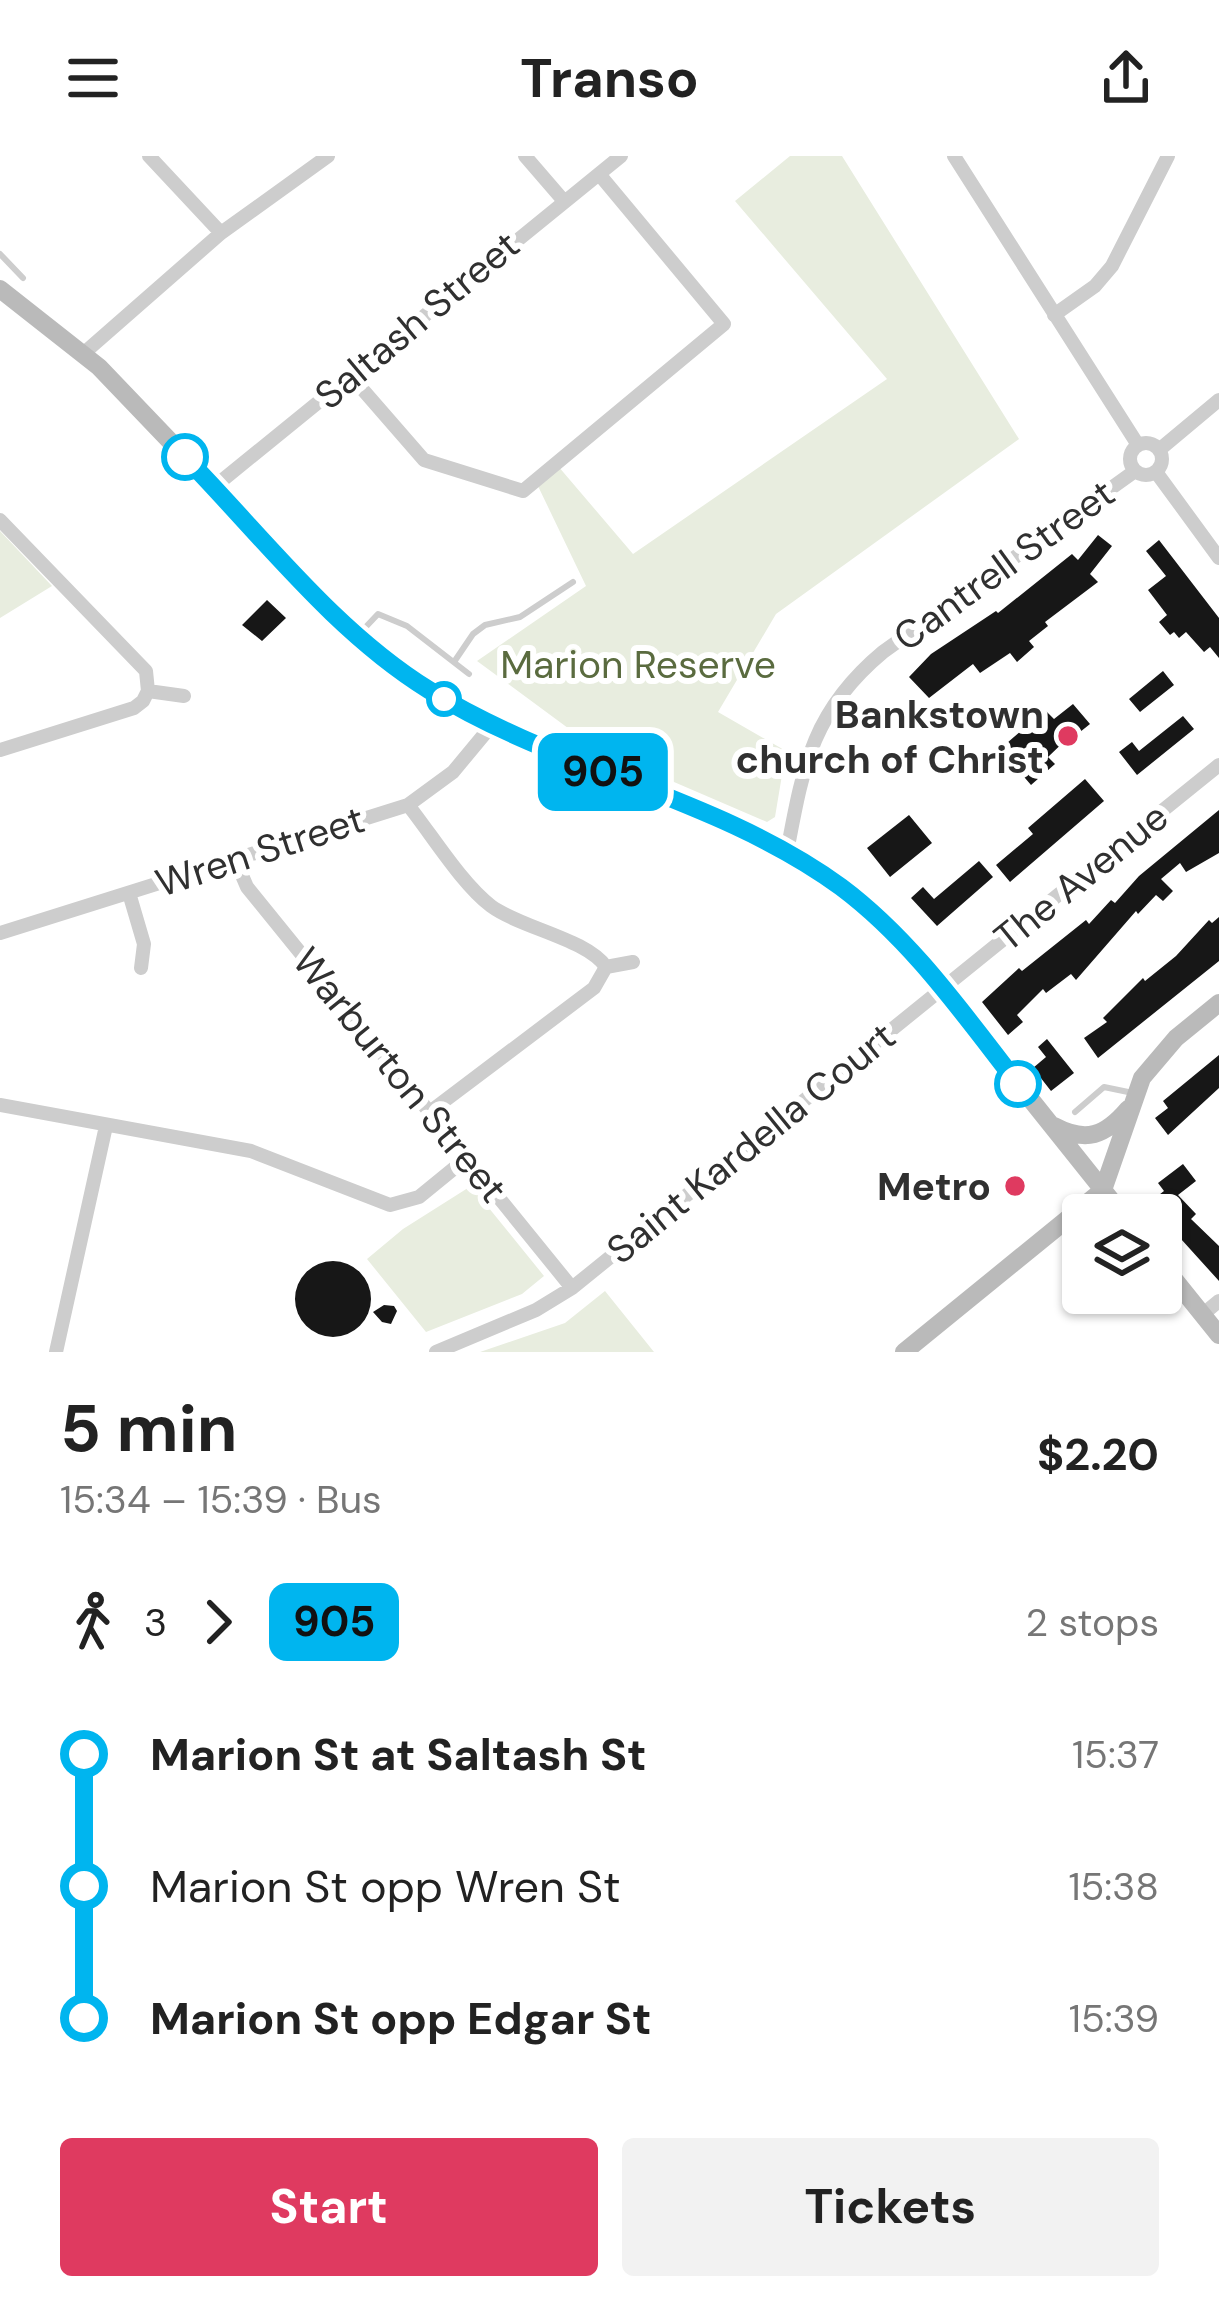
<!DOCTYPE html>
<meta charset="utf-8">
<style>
:root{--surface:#fff;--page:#f2f2f2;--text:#222;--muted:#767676;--accent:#df3a60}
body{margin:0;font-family:"DM Sans",sans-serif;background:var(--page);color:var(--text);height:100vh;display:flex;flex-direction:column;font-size:45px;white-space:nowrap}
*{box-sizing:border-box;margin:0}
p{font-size:39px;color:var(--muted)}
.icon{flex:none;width:66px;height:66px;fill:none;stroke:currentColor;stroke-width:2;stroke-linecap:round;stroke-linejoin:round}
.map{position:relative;height:1196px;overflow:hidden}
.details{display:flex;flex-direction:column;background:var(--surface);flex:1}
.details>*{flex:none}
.badge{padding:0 24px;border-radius:18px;font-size:42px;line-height:78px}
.controls{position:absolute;left:1062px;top:1038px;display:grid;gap:24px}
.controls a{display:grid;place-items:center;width:120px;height:120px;border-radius:12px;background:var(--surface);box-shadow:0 3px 9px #0004;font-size:60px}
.map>.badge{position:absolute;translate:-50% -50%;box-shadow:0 0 0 6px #fff}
.legs{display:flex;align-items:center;gap:18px;height:132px;padding:0 60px;font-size:39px}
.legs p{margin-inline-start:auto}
.overview{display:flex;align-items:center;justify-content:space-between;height:204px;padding:0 60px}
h1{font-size:66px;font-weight:700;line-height:90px}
.action{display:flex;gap:24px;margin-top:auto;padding:24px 60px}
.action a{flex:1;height:138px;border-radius:12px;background:var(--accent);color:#fff;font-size:48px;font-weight:700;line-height:138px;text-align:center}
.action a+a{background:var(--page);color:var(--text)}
ul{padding:0 60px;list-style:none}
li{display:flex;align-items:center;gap:42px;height:132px;font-size:45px}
li i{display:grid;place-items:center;width:18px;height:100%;margin:0 15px;background:currentColor}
li i::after{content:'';width:30px;height:30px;margin:-15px;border:9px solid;border-radius:50%;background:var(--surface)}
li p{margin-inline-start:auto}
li:first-child i{background:linear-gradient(#0000 50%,currentColor 0)}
li:last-child i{background:linear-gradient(currentColor 50%,#0000 0)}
header{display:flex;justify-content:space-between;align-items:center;height:156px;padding:0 60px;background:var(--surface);font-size:54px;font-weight:700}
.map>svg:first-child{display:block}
</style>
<header><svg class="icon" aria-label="menu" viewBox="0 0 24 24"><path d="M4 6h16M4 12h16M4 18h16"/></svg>Transo<svg class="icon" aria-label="share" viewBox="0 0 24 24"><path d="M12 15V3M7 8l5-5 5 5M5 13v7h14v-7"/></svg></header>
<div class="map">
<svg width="1219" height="1196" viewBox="0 0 1219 1196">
<rect width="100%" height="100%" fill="#fff"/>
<path fill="#e8eddf" d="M 790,0 L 842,0 L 1019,283 L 776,458 L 718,556 L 786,595 L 775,661 L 767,666 L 595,592 L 477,505 L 586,430 L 537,328 L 558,310 L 633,398 L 887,223 L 735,45 Z
M 0,375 L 52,430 L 0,462 Z
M 471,1030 L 544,1120 L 522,1138 L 426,1176 L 367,1103 L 403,1073 Z
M 605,1135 L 654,1196 L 480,1196 L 565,1167 Z"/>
<path fill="#171717" d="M 1098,379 L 1112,390 L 1090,418 L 1098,426 L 1045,466 L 1048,470 L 1029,485 L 1034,491 L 1017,506 L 1010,497 L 980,517 L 973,508 L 929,542 L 909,521 L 931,498 L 996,455 L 998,457 L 1072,398 L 1078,404 Z
M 1159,384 L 1219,462 L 1219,502 L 1210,491 L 1204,496 L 1186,476 L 1179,482 L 1174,476 L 1170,479 L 1159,466 L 1167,459 L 1148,434 L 1166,420 L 1146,395 Z
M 267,444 L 286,462 L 262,485 L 242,469 Z
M 1163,515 L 1174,529 L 1140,556 L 1129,543 Z
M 1073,548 L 1090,568 L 1075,580 L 1073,577 L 1048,601 L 1055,608 L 1031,629 L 1000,593 L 1045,554 L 1054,563 Z
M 1183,560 L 1194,573 L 1137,619 L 1119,596 L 1132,586 L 1139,595 Z
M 1085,623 L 1104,645 L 1010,726 L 996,709 L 1033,678 L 1028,672 Z
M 1219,654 L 1219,697 L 1186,716 L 1180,707 L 1161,723 L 1173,735 L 1163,745 L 1156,739 L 1138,758 L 1136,755 L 1076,824 L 1071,818 L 1046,837 L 1043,833 L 1017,859 L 1023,866 L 1008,879 L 982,846 L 1019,812 L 1022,815 L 1086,764 L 1089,768 L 1111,744 L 1115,747 L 1139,720 Z
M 909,659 L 932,687 L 890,721 L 867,692 Z
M 979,705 L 993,721 L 937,770 L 911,742 L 923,731 L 934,743 Z
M 1219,761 L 1219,805 L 1098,902 L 1084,882 L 1107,866 L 1103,862 L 1143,822 L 1145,825 L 1176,800 L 1209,764 L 1212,767 Z
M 1047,883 L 1074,917 L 1051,935 L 1033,912 L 1046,901 L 1038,891 Z
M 1219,899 L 1219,932 L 1168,979 L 1155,962 L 1168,952 L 1163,945 Z
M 1183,1008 L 1196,1025 L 1178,1039 L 1196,1058 L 1191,1063 L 1219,1090 L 1219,1125 L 1162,1062 L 1167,1057 L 1155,1042 L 1164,1035 L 1158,1027 Z
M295 1143a38 38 0 1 1 76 0a38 38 0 1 1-76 0Z
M 384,1149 L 394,1150 L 397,1155 L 391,1168 L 382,1166 L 373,1156 Z"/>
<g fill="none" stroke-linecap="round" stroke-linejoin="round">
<path stroke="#cdcdcd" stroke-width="6" d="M 0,98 L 23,122
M 361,476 L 378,458 L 407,470 L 469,518
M 454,506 L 473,478 L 485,469 L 520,461 L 573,426
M 1075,956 L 1104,931 L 1133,937"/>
<path stroke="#cdcdcd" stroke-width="14" d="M 149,0 L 221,77
M 525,0 L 563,44
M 954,0 L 1138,289
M 1054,159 L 1095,130 L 1112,110 L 1168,0
M 84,197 L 221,77 L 328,0
M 350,219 L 424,304 L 523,335 L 724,168 L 599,18
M1130 303a16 16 0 1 1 32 0a16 16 0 1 1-32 0Z
M 1159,294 L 1219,244
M 1156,316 L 1219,402
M 214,331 L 621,0
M 0,364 L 146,515 L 148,535 L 143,545 L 134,552 L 0,594
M 148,535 L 184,540
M 408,649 C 432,679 461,727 491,750 C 521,772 587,783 606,811 L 594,832 L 431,955
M 787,696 C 803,611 812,555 883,496 L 1135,315
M 235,703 L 247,731 L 572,1132
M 129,737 L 144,788 L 141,812
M 0,777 L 408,649 L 453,616 L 492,569
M 606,811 L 633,806
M 0,949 L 251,995 L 390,1049 L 419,1041 L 468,1001
M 1202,1159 L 1219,1145
M 56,1196 L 106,970
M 436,1196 L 536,1154 L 572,1132 L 1219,609"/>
<path stroke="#bababa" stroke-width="18" d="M 0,133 L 99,211 L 322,444 L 390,505 L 458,551 L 787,696 L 840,731 L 921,806 L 1123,1059
M 1054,970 C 1086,987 1105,980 1128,953
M 1161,1107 L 1219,1179
M 904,1196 L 1103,1034 L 1142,922 L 1176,882 L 1219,847"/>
</g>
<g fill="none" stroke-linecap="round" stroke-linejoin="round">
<defs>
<path id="line-1" d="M 185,301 C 262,380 335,476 429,534 C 557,614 720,642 841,731 C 912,784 964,859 1018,928"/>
</defs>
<use href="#line-1" stroke="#fff" stroke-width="27"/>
<use href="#line-1" stroke="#00b5ef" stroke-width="18"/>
</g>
<g fill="#fff" stroke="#00b5ef" stroke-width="6">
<circle cx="185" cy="301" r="21"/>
<circle cx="444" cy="543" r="15"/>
<circle cx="1018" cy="928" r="21"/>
</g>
<g fill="#df3a60" stroke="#fff" stroke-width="4.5">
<circle cx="1068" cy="580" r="12"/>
<circle cx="1015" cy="1030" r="12"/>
</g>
<g text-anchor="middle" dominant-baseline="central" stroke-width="12" stroke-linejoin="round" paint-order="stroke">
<g font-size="39" fill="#303030" stroke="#fff">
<text transform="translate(417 164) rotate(-40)">Saltash Street</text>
<text transform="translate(1004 409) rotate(-36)">Cantrell Street</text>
<text transform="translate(260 695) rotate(-18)">Wren Street</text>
<text transform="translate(1081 721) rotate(-39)">The Avenue</text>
<text transform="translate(400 919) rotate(51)">Warburton Street</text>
<text transform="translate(751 987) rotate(-39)">Saint Kardella Court</text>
</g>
<g font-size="39" fill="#5a6b3f" stroke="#fff">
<text x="638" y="508">Marion Reserve</text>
</g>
<g font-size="39" font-weight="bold" fill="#303030" stroke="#fff" text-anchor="end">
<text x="1044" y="558">Bankstown<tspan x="1044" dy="45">church of Christ</tspan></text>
<text x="991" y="1030">Metro</text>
</g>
</g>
</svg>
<div class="controls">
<a><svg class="icon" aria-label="layers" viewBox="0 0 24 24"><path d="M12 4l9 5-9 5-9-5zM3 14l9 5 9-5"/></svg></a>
</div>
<b class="badge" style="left:603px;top:616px;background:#00b5ef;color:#111">905</b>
</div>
<section class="details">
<div class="overview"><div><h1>5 min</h1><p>15:34 – 15:39 · Bus</p></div><b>$2.20</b></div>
<div class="legs"><svg class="icon" aria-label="walk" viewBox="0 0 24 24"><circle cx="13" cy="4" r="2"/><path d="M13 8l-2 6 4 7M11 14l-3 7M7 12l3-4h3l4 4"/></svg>3<svg class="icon" aria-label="forward" viewBox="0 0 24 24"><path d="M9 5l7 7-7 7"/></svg><b class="badge" style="background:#00b5ef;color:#111">905</b><p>2 stops</p></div>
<ul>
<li><i style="color:#00b5ef"></i><b>Marion St at Saltash St</b><p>15:37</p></li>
<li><i style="color:#00b5ef"></i><span>Marion St opp Wren St</span><p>15:38</p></li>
<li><i style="color:#00b5ef"></i><b>Marion St opp Edgar St</b><p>15:39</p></li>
</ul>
<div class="action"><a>Start</a><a>Tickets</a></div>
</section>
